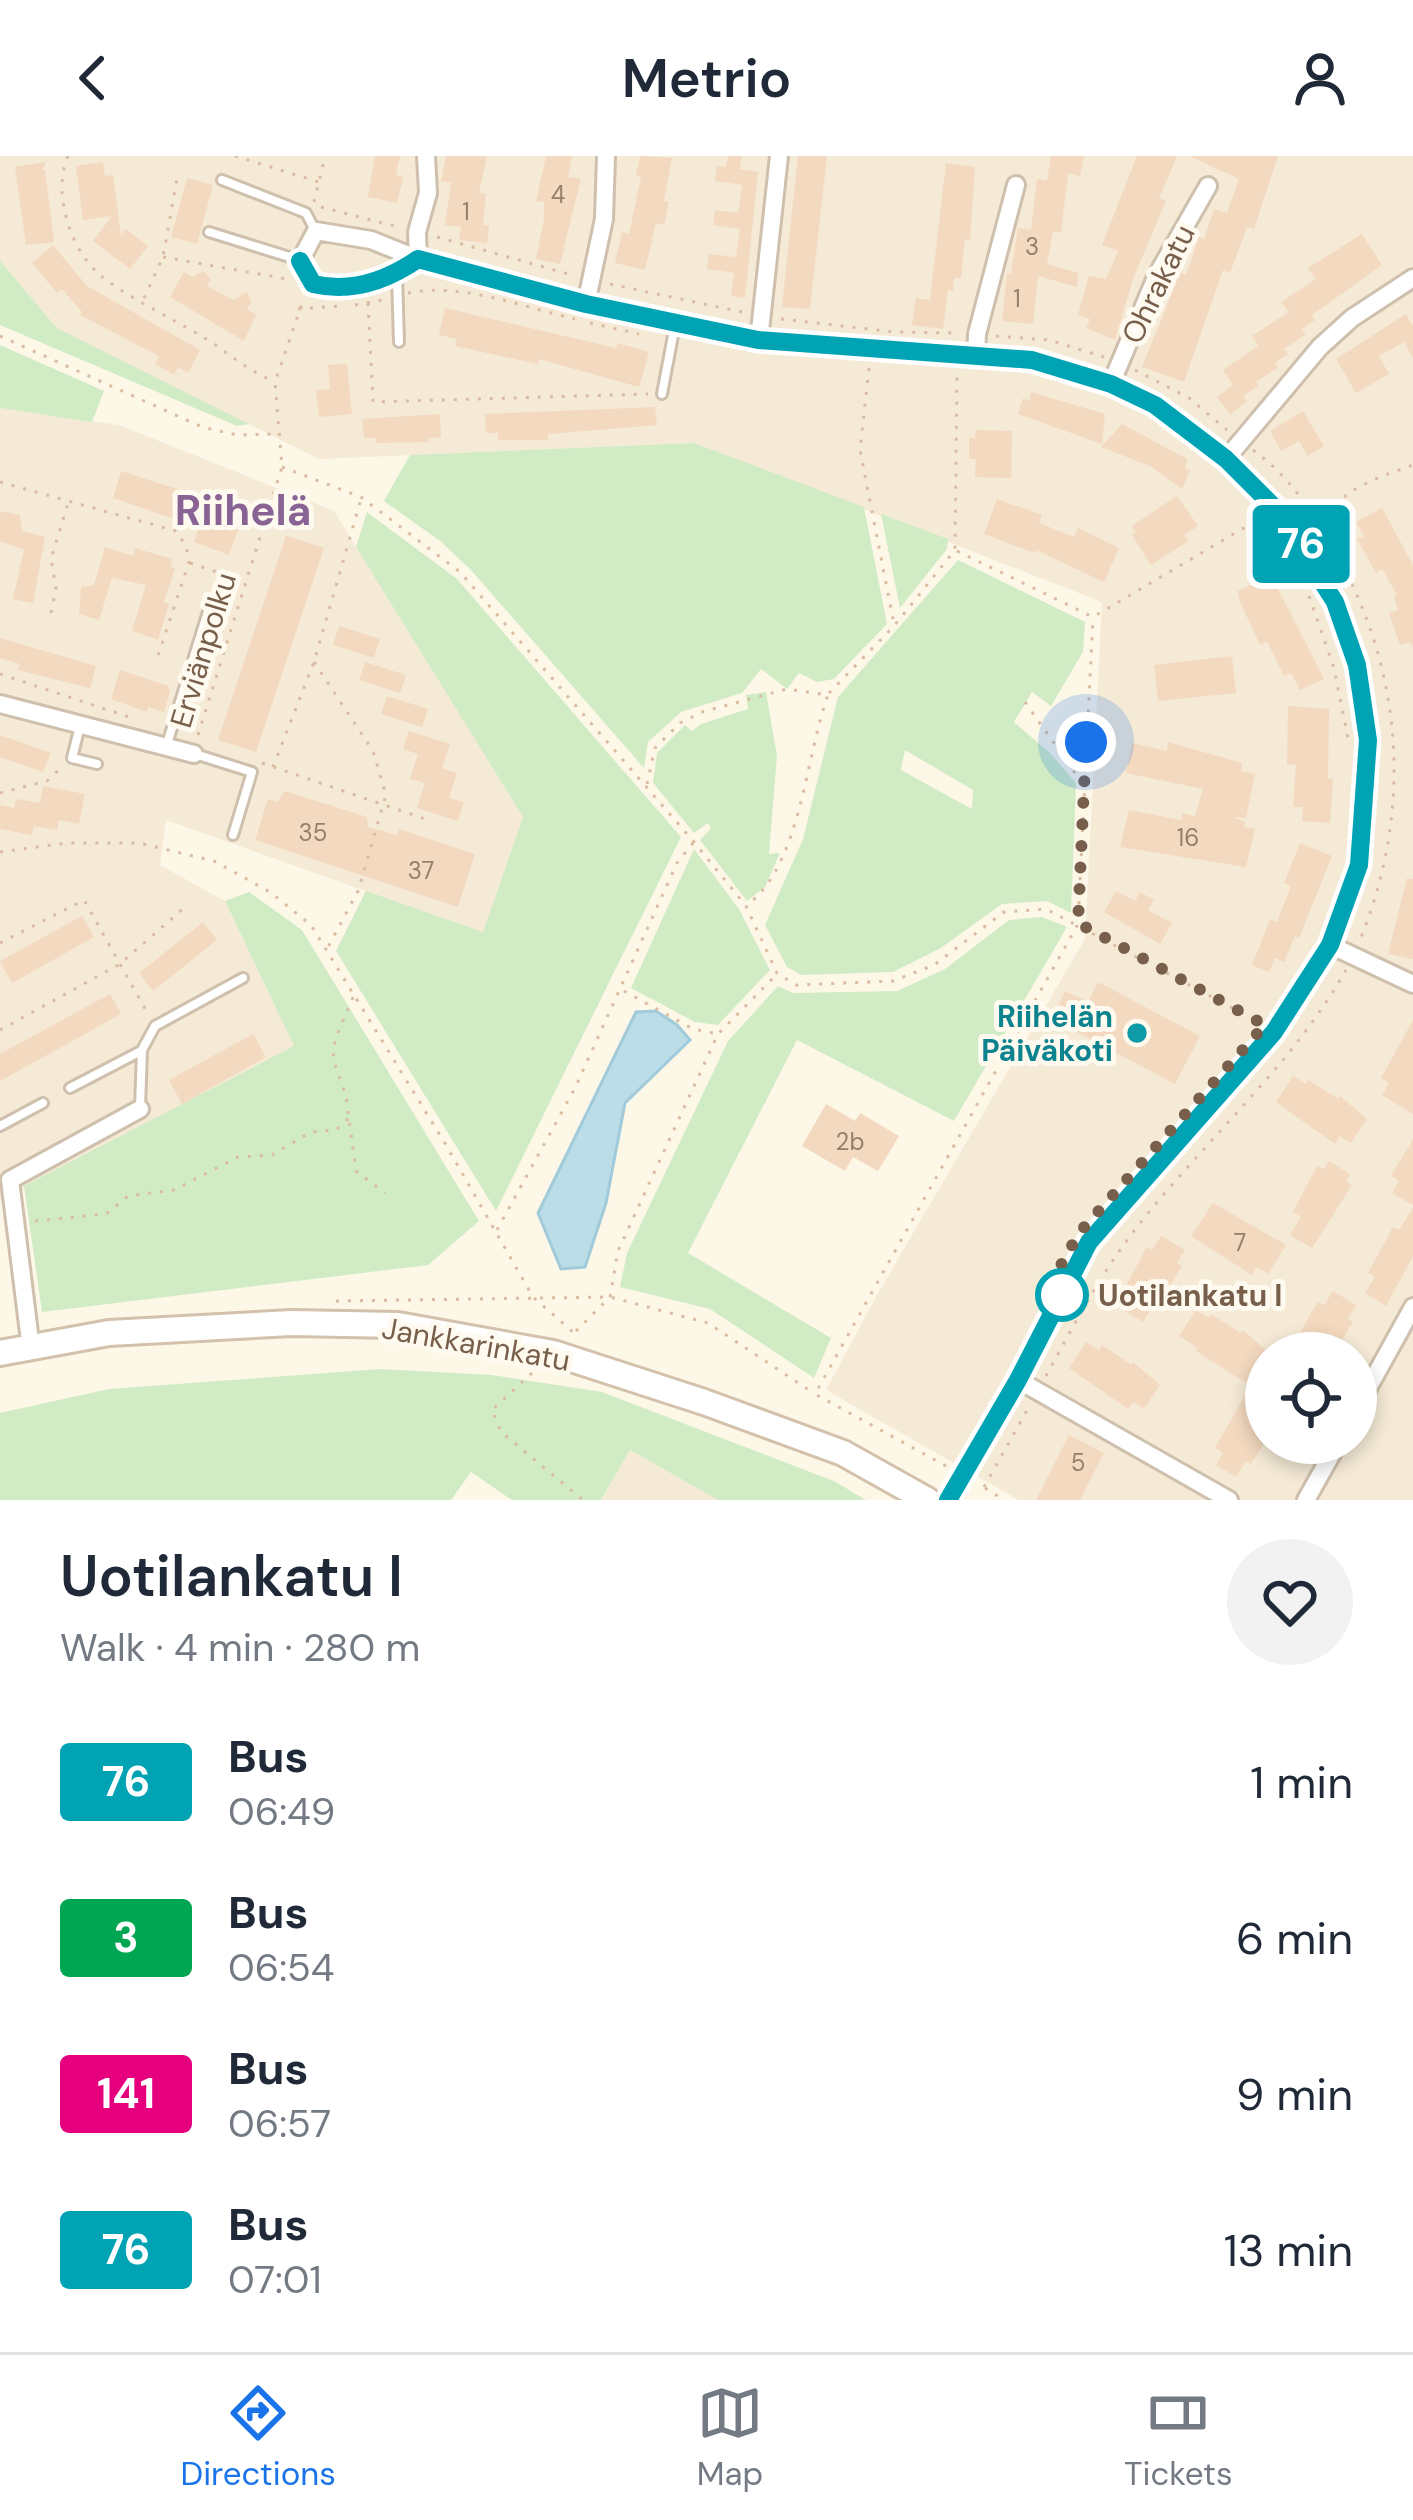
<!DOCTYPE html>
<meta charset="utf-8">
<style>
:root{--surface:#fff;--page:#f2f2f3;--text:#1f2937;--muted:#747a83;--line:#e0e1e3;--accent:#1a73e8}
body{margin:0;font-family:"DM Sans",sans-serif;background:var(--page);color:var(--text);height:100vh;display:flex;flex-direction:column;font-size:45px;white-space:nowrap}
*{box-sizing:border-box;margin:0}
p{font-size:39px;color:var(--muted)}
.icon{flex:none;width:66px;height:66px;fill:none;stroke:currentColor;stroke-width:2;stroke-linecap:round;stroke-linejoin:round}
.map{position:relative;height:1344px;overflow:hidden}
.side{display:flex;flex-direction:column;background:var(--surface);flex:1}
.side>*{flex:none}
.badge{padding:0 24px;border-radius:9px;font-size:42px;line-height:78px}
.tools{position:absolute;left:1245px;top:1176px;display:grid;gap:24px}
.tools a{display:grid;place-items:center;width:132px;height:132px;border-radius:50%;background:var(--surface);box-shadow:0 6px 18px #0003;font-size:60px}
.you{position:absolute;width:60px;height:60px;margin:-30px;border:9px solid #fff;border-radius:50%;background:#1a73e8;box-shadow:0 0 0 18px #1a73e833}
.map>.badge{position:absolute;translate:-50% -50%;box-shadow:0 0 0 6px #fff}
.round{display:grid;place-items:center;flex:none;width:126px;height:126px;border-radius:63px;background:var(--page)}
.headline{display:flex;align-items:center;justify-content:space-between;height:204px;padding:0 60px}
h1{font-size:57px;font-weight:600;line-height:90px}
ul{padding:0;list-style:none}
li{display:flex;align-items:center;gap:36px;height:156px;padding:0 60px}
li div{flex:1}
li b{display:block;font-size:45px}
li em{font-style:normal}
li .badge{min-width:132px;font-weight:700;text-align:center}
header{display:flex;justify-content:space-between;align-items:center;height:156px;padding:0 60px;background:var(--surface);font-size:54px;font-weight:600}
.tabs{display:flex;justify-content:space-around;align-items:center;height:168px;border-top:3px solid var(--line);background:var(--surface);font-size:33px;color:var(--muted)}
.tabs a{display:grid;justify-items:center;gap:6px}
.tabs .active{color:var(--accent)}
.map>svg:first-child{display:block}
</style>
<header><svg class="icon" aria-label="back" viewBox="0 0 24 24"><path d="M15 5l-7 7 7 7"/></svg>Metrio<svg class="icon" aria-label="person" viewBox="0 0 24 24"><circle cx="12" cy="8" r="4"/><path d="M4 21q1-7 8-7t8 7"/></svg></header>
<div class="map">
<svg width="1413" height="1344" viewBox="0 0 1413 1344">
<rect width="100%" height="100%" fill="#fdf7e8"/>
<path fill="#f5ead6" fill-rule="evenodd" d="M 0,0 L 1413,0 L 1413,1344 L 1019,1344 L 826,1234 L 877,1139 L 1085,783 L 1102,446 L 694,287 L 319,303 L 57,172 L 0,105 ZM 1266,1197 L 1356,1197 L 1356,1287 L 1266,1287 Z
M 0,252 L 119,269 L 334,355 L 523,661 L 483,777 L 166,664 L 160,709 L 225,745 L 294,890 L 0,1044 Z
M 630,1294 L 718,1344 L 601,1344 Z"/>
<path fill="#d1ecc5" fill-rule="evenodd" d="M 0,105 L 57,172 L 249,268 L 237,270 L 0,169 Z
M 0,189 L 104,235 L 92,266 L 0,252 Z
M 694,287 L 864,351 L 887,468 L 834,523 L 817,526 L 799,517 L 787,533 L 761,513 L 742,537 L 681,556 L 648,586 L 644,612 L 471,414 L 440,385 L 384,345 L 410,299 Z
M 367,356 L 457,423 L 681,681 L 496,1055 L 336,795 L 366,735 L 483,776 L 523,661 L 356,391 Z
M 881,358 L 948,383 L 947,393 L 900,452 Z
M 958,404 L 1085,466 L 1083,496 L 1051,550 L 1032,536 L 1014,566 L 1051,598 L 1076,627 L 1071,757 L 1047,745 L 1002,748 L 941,792 L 893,816 L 802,819 L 787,811 L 765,769 L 803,683 L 838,541 ZM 905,594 L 973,634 L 972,653 L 901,614 Z
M 766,536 L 777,600 L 769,698 L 780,697 L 765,731 L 747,745 L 700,684 L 711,672 L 708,667 L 694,677 L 653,627 L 657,597 L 685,569 L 692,575 L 701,568 L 748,553 L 746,539 Z
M 694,693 L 739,753 L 770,814 L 718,869 L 695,866 L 631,832 Z
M 249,736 L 302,774 L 479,1065 L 428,1109 L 42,1156 L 24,1030 L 294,890 L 225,745 Z
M 1042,761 L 1067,771 L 954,965 L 797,884 L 688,1097 L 831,1182 L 814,1222 L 710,1153 L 620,1131 L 627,1097 L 728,885 L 778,830 L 793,837 L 897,835 L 945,813 L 1009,764 Z
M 381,1213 L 492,1219 L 602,1236 L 834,1325 L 866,1344 L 718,1344 L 630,1294 L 601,1344 L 512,1344 L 471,1316 L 451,1344 L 0,1344 L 0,1257 L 109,1233 Z"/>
<path fill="#bbdde8" stroke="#a1cbda" stroke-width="3" d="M 656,855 L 677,869 L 690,884 L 625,947 L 606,1047 L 585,1111 L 561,1113 L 538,1057 L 636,856 Z"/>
<path fill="#f3d9bf" d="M 375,0 L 400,0 L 396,19 L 403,21 L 397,47 L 368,41 Z
M 446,0 L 487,0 L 479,37 L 486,38 L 483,69 L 489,69 L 487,87 L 459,84 L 461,71 L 445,69 L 451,27 L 441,25 Z
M 546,0 L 572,0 L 568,21 L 581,23 L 560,108 L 536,103 L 544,63 L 544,46 L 536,45 Z
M 640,0 L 672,2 L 664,45 L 669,46 L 664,69 L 656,67 L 645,114 L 615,107 L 622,76 L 629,78 L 641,21 L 636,20 Z
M 728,0 L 742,0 L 740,13 L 758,16 L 745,142 L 731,140 L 734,117 L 707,113 L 709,98 L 736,101 L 740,73 L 713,69 L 715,54 L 738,57 L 742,29 L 715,25 L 717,10 L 726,11 Z
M 798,0 L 827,0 L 810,153 L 782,151 Z
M 1051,0 L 1084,0 L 1080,20 L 1068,17 L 1061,76 L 1053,76 L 1047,108 L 1078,117 L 1077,131 L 1038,120 L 1033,168 L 1002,165 L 1007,118 L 1011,118 L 1018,72 L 1031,74 L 1037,23 L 1047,24 Z
M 1137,0 L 1177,0 L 1159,42 L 1166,45 L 1133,123 L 1115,184 L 1086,172 L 1090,163 L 1078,159 L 1089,120 L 1106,123 L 1118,95 L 1102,89 Z
M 1189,0 L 1278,0 L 1254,73 L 1247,71 L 1230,117 L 1223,114 L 1184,226 L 1142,211 L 1180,117 L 1186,119 L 1199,81 L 1204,83 L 1214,53 L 1227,57 L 1239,23 Z
M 46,6 L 42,14 L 45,14 L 54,86 L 26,89 L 15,11 Z
M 103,6 L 105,20 L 113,19 L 121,79 L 126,73 L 148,90 L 130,113 L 93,85 L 112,60 L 83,64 L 76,10 Z
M 946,7 L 975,11 L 970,84 L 965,83 L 961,122 L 954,122 L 953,135 L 948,134 L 943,173 L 912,169 L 916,142 L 930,144 Z
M 187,22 L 213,29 L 197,88 L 171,81 Z
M 1362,78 L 1382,109 L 1312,159 L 1315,164 L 1302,173 L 1306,178 L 1284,193 L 1288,198 L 1275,207 L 1278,212 L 1256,226 L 1259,230 L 1243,240 L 1247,246 L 1230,258 L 1217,241 L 1233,229 L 1223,214 L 1258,190 L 1252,180 L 1289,156 L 1281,146 L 1316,123 L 1308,112 Z
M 53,89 L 87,130 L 200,194 L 188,217 L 178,211 L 174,219 L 155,208 L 159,200 L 80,159 L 82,156 L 62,133 L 57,137 L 32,107 Z
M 203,115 L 211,123 L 207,130 L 233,144 L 247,136 L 251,146 L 247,153 L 256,159 L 244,185 L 170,141 L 184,116 L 193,121 Z
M 445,152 L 616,192 L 618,187 L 649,196 L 639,231 L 539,203 L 538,208 L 455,190 L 457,183 L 439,179 Z
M 1406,158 L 1413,170 L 1413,202 L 1404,186 L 1379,200 L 1389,218 L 1356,237 L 1336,203 Z
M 347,208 L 352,258 L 319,261 L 316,234 L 330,233 L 328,209 Z
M 1031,236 L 1105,258 L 1102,288 L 1018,258 L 1023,242 L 1030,245 Z
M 655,251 L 657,269 L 548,278 L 548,284 L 498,284 L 498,277 L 486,277 L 485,258 Z
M 1303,255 L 1324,290 L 1308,300 L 1299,285 L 1281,295 L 1270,275 Z
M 440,258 L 441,281 L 428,282 L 429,286 L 376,287 L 375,282 L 364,282 L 362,263 Z
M 1122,268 L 1187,303 L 1185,313 L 1190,314 L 1182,333 L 1150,310 L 1101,291 Z
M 976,274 L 1012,275 L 1011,322 L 975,321 L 976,303 L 969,303 L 969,282 L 975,282 Z
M 121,315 L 199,340 L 189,368 L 113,342 Z
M 1177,340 L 1198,370 L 1184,379 L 1188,385 L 1151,409 L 1132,379 L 1136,376 L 1132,370 Z
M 997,343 L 1042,359 L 1039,367 L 1074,381 L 1078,372 L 1119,392 L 1104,426 L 1036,394 L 1035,397 L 984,378 Z
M 1382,352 L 1413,409 L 1413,490 L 1409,486 L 1400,489 L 1389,457 L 1398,454 L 1394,440 L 1397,439 L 1382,413 L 1376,417 L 1357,383 L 1364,380 L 1356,366 Z
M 0,355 L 20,359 L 22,375 L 45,381 L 33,447 L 13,443 L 24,394 L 0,385 Z
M 202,361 L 238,374 L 229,399 L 194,386 Z
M 286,380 L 324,392 L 256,596 L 218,584 Z
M 105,391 L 133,400 L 135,392 L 172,403 L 170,411 L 175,412 L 164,446 L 169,448 L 158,484 L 132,475 L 146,429 L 112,422 L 99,464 L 79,458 L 81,431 L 94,429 Z
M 1271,419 L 1324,523 L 1300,534 L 1291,517 L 1284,520 L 1267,485 L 1260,489 L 1240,446 L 1238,435 Z
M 339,470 L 380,483 L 374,502 L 333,489 Z
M 0,482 L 96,510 L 90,532 L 18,514 L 20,508 L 0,502 Z
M 1232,500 L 1236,537 L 1158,545 L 1154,509 Z
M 365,506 L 406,519 L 400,537 L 359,524 Z
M 120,514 L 168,530 L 170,535 L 164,556 L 148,551 L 147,556 L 111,543 Z
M 387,540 L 428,553 L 422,571 L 381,558 Z
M 1288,550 L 1329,553 L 1328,623 L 1333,623 L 1330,667 L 1302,665 L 1303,651 L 1293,651 L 1296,609 L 1287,608 Z
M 409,575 L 450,588 L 442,612 L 457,617 L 449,642 L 464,646 L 458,665 L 417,652 L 425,627 L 410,623 L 418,598 L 403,593 Z
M 0,579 L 51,597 L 43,616 L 0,601 Z
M 1168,586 L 1242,607 L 1241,615 L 1255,618 L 1246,662 L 1233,661 L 1245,666 L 1244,671 L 1255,673 L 1246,711 L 1120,691 L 1129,654 L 1181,664 L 1182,657 L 1195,660 L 1203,633 L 1126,617 L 1132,587 L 1167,595 Z
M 43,630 L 85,638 L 79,668 L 59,664 L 57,674 L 34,670 L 32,679 L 0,673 L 0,649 L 14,652 L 16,643 L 40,647 Z
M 285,635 L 367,661 L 368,671 L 397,679 L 399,673 L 475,698 L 458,751 L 255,684 L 268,643 L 277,646 Z
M 1300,687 L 1332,700 L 1299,782 L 1295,780 L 1284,806 L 1275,802 L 1269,816 L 1252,809 L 1270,764 L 1277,766 L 1291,730 L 1284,727 Z
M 1407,722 L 1413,723 L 1413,803 L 1388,798 Z
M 1116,735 L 1135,745 L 1140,736 L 1154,744 L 1148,754 L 1172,767 L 1160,788 L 1104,756 Z
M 82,760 L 94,781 L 12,827 L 0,805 Z
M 203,766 L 217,784 L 153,835 L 139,817 Z
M 1098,826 L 1200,880 L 1175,928 L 1073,874 L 1081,859 L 1059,848 L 1065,835 L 1088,846 Z
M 110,838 L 121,858 L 0,925 L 0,898 Z
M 1413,864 L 1413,958 L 1382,939 L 1389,927 L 1381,922 Z
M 253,878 L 266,901 L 182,948 L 169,924 Z
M 1293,920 L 1306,928 L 1308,924 L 1339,943 L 1340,940 L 1367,963 L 1351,987 L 1340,980 L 1335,988 L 1276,946 Z
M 826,948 L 855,965 L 860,957 L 899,980 L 878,1015 L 853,1001 L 845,1015 L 802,990 Z
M 1413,983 L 1413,1049 L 1392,1037 L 1399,1025 L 1391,1020 Z
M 1329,1005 L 1350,1018 L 1346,1025 L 1352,1029 L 1312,1092 L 1290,1079 L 1301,1061 L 1293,1056 L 1317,1010 L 1324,1013 Z
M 1213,1047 L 1286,1089 L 1268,1118 L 1257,1111 L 1252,1119 L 1191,1080 Z
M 1413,1052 L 1413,1100 L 1386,1150 L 1365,1137 L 1375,1121 L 1368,1117 L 1393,1071 L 1399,1074 Z
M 1161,1080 L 1185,1094 L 1177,1107 L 1182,1110 L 1156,1152 L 1153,1150 L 1143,1166 L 1123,1154 L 1130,1142 L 1122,1137 L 1147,1091 L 1152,1094 Z
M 1333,1135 L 1356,1149 L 1348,1163 L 1353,1166 L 1334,1197 L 1301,1197 L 1293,1192 L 1308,1162 L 1318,1146 L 1324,1149 Z
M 1196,1154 L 1209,1162 L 1211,1158 L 1241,1177 L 1243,1174 L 1269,1197 L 1249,1229 L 1196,1195 L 1198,1192 L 1179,1180 Z
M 1086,1186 L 1099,1194 L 1102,1189 L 1132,1209 L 1133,1206 L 1160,1229 L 1144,1253 L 1133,1246 L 1128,1253 L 1069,1212 Z
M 1249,1232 L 1266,1243 L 1266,1284 L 1251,1308 L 1246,1305 L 1236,1321 L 1216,1309 L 1223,1297 L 1215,1292 Z
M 1069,1279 L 1104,1297 L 1080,1344 L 1036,1344 Z"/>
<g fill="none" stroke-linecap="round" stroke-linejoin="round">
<defs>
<path id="lane" d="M 222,24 L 306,57 L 315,74
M 209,76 L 299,104
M 397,119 L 399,186
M 662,238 L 675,169
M 80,570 L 72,602 L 97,608
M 167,588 L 210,449
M 195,598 L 252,616 L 233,679
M 70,932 L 141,895
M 140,952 L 142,894 L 155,870 L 243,822
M 0,970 L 43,947"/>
<path id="street" d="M 418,103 C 387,125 351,138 313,128 L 300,105 L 316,75 L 371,84 L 418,103 L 675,168 L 816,190 L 1032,204 L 1111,228 L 1155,249 L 1226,303 L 1275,352 L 1335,446 L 1357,509 L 1368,584 L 1359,709 L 1330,789 L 1274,876 L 1089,1086 L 1018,1224 L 948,1344
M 418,103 L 417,76 L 428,37 L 426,0
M 586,148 L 604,63 L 606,0
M 759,184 L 779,0
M 976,201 L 977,178 L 1016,29
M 1111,228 L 1157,119 L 1208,30
M 1226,303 L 1320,191 L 1352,162 L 1413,122
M 0,548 L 194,598
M 1330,789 L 1413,828
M 31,1193 L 10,1024 L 140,953
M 1018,1224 L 1229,1344
M 1356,1254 L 1413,1151
M 1306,1344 L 1338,1287"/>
<path id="secondary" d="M 0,1197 L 109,1177 L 291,1167 L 398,1169 L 553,1197 L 704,1246 L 843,1297 L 927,1344"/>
</defs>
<use href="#lane" stroke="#cfc0ad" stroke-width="14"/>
<use href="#street" stroke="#cfc0ad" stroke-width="22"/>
<use href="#secondary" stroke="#d3c1ab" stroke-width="30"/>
<path stroke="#d9bca1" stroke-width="3" stroke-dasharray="3 9" stroke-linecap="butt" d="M 68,0 C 52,37 70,93 100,119 C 123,139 175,164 203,181 C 228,196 246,214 273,225
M 235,0 L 319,26
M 314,46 L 325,0
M 321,51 L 398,71
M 437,81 L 572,119
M 163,101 L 293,124
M 610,128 L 742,156
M 408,137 C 460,126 523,151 575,163
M 144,142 L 163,101 L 178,17
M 368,147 L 373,246 L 648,238
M 355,149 L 387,143
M 298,153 L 340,150
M 781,163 L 895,176 L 957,177
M 590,167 L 639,178
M 0,180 L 202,271 L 237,279 L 277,278
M 996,180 L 1049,184 L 1104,201
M 869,212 L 860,294 L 894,468
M 1135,214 L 1189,242 L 1227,274
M 1253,294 C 1289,320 1313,356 1334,394 C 1404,515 1413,654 1360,784
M 282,311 L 361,341 L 460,416 L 694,686 L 746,750 L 777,817 L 796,829 L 893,825 L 934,809 L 1004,756 L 1046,753 L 1257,865
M 0,326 L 176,375 L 186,390 L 189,406 L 156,506
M 1322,369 C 1338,333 1377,322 1413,309
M 957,395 L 1093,461 L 1259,363
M 190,407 L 244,425
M 1309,440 L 1334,512 L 1349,587
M 51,457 L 56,433 L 51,403 L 68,347
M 314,506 L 373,595 L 386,639 L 358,735 L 326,795
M 0,518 L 135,563
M 829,537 L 894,470 L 955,394 L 957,217
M 1025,546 L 1082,627
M 198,579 L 282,311 L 275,226 L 303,145
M 262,607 L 425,663
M 273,611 L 314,506 L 361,343
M 647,628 L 655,592 L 680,567 L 702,556 L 787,533 L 828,539 C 805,602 801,709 747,749
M 0,637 L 47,625 L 63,610
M 0,696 L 67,687 L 139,687 L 214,705 L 270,736 L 311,769 L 446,989 L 533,1141 L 574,1177
M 0,787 L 84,744 L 148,858
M 624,835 L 693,873 L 718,878
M 353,841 L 335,884 L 333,903 L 346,940 L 356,1015 L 385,1037
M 0,874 L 120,808 L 185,751
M 35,1065 L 106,1058 L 128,1040 L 174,1034 L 238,1001 L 272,999 L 311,976 L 336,974 L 349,962
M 497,1074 L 575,932 L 677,707 L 693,687
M 336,1145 L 610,1141 L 708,1167 L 812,1236
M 576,1175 L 610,1141 L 618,1095 L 718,878 L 776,819
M 532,1217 L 492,1254 L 501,1276 L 583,1344
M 1046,1220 C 1074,1169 1101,1117 1137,1071 C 1205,984 1291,911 1346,814
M 946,1310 L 815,1238 L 1078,768 L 1093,461
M 984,1331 L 1030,1249
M 985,1332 L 1004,1344"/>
<use href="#lane" stroke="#fff" stroke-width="8"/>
<use href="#street" stroke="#fff" stroke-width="16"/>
<use href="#secondary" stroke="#fff" stroke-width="24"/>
</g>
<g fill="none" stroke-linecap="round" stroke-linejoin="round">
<defs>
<path id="line" d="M 300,105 L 313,128 C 351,137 386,125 418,103 L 586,148 L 758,184 L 1032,204 L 1111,228 L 1155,249 L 1226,303 L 1275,352 L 1335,446 L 1357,509 L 1368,584 L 1359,709 L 1330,789 L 1274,876 L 1089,1086 L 1018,1224 L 948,1344"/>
</defs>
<use href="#line" stroke="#fff" stroke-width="27"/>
<use href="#line" stroke="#00a3b4" stroke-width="18"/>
<path stroke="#785f4b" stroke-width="12" stroke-dasharray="0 21.6" d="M 1062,1139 L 1048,1132 L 1079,1077 L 1265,869 L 1078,767 L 1086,586"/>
</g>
<circle fill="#0f9aa8" stroke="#fffaef" stroke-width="4.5" cx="1137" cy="877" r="12"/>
<circle fill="#fff" stroke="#00a3b4" stroke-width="6" cx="1062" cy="1139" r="24"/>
<g text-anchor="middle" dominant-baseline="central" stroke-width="10" stroke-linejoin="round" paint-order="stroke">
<g font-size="24" fill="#977e68">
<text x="558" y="38">4</text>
<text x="466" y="55">1</text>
<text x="1032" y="90">3</text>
<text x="1017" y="142">1</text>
<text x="313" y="676">35</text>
<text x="1188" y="681">16</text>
<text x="421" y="714">37</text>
<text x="850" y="985">2b</text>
<text x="1240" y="1086">7</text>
<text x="1078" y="1306">5</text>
</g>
<g font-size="30" fill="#785f4b" stroke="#fffaef">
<text transform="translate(1158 128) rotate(-64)">Ohrakatu</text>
<text transform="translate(203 494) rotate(-73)">Erviänpolku</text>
<text transform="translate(476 1188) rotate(10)">Jankkarinkatu</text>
</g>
<g font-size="30" font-weight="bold" fill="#0d838f" stroke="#fffaef" text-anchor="end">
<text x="1113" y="860">Riihelän<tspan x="1113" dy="34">Päiväkoti</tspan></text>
</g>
<g font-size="30" font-weight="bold" fill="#785f4b" stroke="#fffaef" text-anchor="start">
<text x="1098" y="1139">Uotilankatu I</text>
</g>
<g font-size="42" font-weight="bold" fill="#896394" stroke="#fffaef">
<text x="243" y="354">Riihelä</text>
</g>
</g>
</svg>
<div class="tools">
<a><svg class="icon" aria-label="locate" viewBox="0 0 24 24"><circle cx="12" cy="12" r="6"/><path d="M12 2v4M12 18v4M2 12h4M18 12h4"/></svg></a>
</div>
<div class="you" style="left:1086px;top:586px"></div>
<b class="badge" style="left:1301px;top:388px;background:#00a3b4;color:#fff">76</b>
</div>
<section class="side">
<div class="headline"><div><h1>Uotilankatu I</h1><p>Walk · 4 min · 280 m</p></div><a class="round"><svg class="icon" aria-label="heart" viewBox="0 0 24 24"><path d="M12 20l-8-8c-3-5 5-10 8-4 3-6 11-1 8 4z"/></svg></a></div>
<ul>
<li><span class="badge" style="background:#00a3b4;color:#fff">76</span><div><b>Bus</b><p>06:49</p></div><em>1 min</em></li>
<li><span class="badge" style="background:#00a651;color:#fff">3</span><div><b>Bus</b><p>06:54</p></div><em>6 min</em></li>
<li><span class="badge" style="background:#e6007e;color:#fff">141</span><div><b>Bus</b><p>06:57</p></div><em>9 min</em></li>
<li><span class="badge" style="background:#00a3b4;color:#fff">76</span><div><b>Bus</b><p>07:01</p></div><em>13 min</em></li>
</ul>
</section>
<nav class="tabs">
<a class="active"><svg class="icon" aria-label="directions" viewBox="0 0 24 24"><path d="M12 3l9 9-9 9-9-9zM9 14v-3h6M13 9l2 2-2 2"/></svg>Directions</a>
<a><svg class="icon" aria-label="map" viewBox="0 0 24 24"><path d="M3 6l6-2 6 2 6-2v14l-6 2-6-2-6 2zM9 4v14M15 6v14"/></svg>Map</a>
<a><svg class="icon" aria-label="tickets" viewBox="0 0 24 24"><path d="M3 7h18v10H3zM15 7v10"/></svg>Tickets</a>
</nav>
